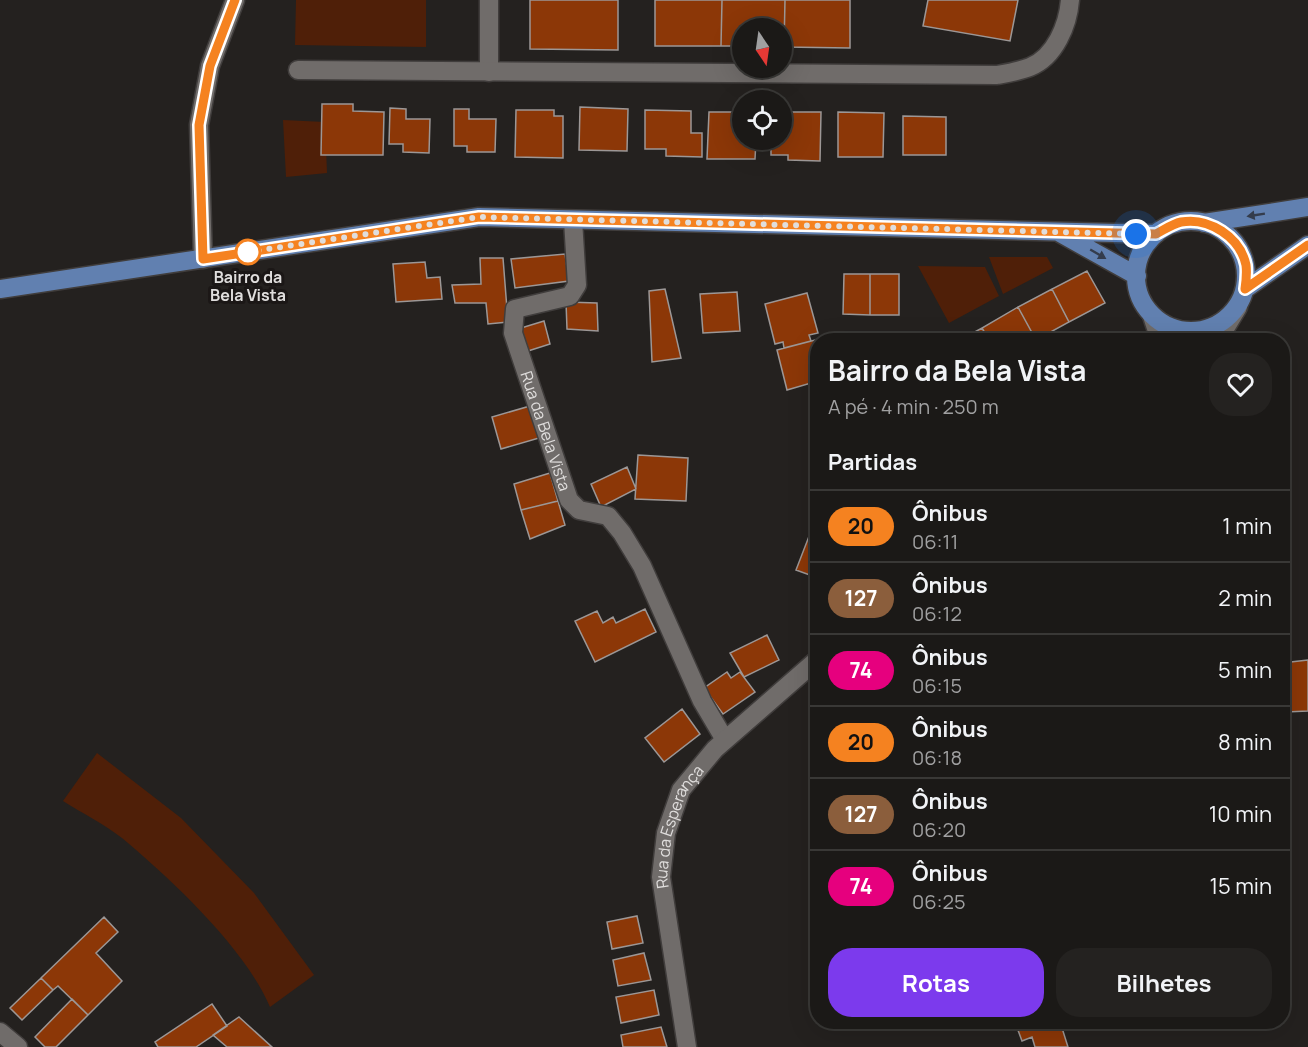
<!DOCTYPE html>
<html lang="pt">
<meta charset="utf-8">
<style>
:root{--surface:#1b1917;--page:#242220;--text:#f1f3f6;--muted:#a0a0a1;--line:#393836;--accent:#7c3aed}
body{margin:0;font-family:Manrope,sans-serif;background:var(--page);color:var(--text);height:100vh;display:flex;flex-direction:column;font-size:22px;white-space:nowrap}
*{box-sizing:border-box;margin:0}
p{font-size:20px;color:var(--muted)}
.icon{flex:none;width:33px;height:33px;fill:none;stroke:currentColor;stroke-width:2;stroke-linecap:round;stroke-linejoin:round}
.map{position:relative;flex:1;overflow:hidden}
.details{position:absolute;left:810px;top:333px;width:480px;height:696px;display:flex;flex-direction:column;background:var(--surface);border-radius:24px;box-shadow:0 6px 24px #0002,0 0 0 2px var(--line)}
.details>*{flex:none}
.badge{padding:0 12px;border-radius:20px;font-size:21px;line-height:39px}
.needle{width:39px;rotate:167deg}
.buttons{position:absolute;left:732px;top:18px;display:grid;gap:12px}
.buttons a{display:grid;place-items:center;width:60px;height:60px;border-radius:50%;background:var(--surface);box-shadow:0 6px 24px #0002,0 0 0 2px var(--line);font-size:30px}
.you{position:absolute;width:30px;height:30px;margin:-15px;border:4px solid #fff;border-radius:50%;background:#1a73e8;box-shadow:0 0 0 9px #1a73e833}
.map>.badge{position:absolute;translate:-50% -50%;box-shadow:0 0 0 3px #fff}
h2{padding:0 18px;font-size:22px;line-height:54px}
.round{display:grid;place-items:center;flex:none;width:63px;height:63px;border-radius:24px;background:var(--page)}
.headline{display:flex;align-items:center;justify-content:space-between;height:102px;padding:0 18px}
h1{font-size:28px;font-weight:700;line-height:45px}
.cta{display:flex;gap:12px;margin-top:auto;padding:12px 18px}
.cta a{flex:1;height:69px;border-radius:24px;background:var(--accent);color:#fff;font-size:24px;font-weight:700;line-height:69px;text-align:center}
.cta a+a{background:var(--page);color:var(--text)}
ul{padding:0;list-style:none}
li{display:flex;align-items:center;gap:18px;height:72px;padding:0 18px;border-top:2px solid var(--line)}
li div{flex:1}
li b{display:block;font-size:22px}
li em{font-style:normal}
li .badge{min-width:66px;font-weight:700;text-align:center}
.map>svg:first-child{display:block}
</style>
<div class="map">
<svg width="1308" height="1047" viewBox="0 0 1308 1047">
<rect width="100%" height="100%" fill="#24211f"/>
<path fill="#4f1f08" d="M 296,0 L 426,0 L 426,47 L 295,45 Z
M 283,120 L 325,122 L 327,173 L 286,177 Z
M 989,257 L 1047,257 L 1053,268 L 1003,294 Z
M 918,266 L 985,267 L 999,296 L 949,323 Z
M 97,753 L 181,818 L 254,893 L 314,975 L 270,1007 C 245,948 171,879 122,838 C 104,824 82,813 63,801 Z"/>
<path fill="#8c3707" stroke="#9c9796" stroke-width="1.5" d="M 530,0 L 618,0 L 618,50 L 530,49 Z
M 655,0 L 722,0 L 721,46 L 655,46 Z
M 722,0 L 785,0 L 784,47 L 782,47 L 782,28 L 742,28 L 742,46 L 721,46 Z
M 785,0 L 850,0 L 850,48 L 784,47 Z
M 928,0 L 1018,0 L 1010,41 L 923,26 Z
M 322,104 L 353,104 L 353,111 L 384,112 L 383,155 L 321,155 Z
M 580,107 L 628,109 L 627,151 L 579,150 Z
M 390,108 L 406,109 L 406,119 L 430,119 L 429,153 L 403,152 L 403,144 L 389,144 Z
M 454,109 L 469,109 L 469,119 L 496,119 L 495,152 L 467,152 L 467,146 L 454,146 Z
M 737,109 L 742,109 L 742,140 L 756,140 L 755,159 L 707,159 L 709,112 L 737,112 Z
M 516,110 L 554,110 L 554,116 L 563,116 L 563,158 L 515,157 Z
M 645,110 L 691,111 L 691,133 L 702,133 L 702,157 L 666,156 L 666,149 L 645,149 Z
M 782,112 L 821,112 L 820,161 L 788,160 L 788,155 L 771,155 L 771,140 L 782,140 Z
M 838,112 L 884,113 L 883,157 L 838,157 Z
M 903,116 L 946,117 L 946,155 L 903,155 Z
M 565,254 L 569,281 L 515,288 L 511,259 Z
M 480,258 L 503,258 L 508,322 L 488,324 L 486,303 L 455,303 L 452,285 L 481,284 Z
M 425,262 L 427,278 L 440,277 L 442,299 L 396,302 L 393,264 Z
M 1087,271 L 1105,303 L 1069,322 L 1052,289 Z
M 844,274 L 870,274 L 870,315 L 843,314 Z
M 870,274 L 899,274 L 899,315 L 870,315 Z
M 665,289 L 681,358 L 652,362 L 649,291 Z
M 1052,289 L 1069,322 L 1036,340 L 1018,307 Z
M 737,292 L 740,331 L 703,333 L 700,294 Z
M 807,293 L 818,333 L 809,335 L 811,341 L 784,348 L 783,342 L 775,344 L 765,304 Z
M 566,302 L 597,303 L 598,331 L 567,329 Z
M 1018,307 L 1036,340 L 989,340 L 982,328 Z
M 544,321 L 550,344 L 528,351 L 521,328 Z
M 982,328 L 989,340 L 960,340 Z
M 819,339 L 818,381 L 787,390 L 777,350 Z
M 530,406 L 539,438 L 501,449 L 492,417 Z
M 638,455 L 688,458 L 686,501 L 635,499 Z
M 627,467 L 636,489 L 601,507 L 591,484 Z
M 550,473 L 558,501 L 521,510 L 514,484 Z
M 558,501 L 565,525 L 530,539 L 521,510 Z
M 818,513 L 818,578 L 796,570 Z
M 645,609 L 656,632 L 595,662 L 575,621 L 597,611 L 603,623 L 613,617 L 616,623 Z
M 767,635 L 779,660 L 744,677 L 730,653 Z
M 1308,660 L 1308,711 L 1286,712 L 1282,663 Z
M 727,672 L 731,678 L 740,672 L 755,692 L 723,714 L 704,688 Z
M 682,709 L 700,734 L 664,762 L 645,738 Z
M 637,916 L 643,943 L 612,949 L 607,922 Z
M 104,917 L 118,932 L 96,953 L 122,981 L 88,1015 L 58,986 L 53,990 L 41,978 Z
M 644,953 L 651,980 L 618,986 L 613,960 Z
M 41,978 L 53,990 L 22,1020 L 10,1008 Z
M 654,990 L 659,1015 L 621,1023 L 616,997 Z
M 72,999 L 88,1015 L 56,1047 L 45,1047 L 35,1037 Z
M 212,1004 L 227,1026 L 196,1047 L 158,1047 L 155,1042 Z
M 239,1017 L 272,1047 L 227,1047 L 213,1035 Z
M 1015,1022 L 1066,1022 L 1068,1026 L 1062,1028 L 1068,1047 L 1035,1047 L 1032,1037 L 1022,1041 Z
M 661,1027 L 667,1047 L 623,1047 L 621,1035 Z"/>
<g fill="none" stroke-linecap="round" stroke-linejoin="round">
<defs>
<g id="street">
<path d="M 489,0 L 489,72"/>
<path d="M 298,70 L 997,75 C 1008,73 1020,71 1030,67 C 1055,57 1068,25 1070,0"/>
<path id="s1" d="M 573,220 L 577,285 L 570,296 L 515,309 L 513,333 L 569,500 L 579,510 L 608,516 L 622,533 L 642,566 L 702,701 L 725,740"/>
<path d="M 203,259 L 199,125 L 210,66 L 235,0"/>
<path d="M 1152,316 L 1160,340"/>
<path d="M 1218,340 L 1238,307"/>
<path d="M 0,1032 L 18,1047"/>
<path id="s2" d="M 687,1047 L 661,877 L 666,833 L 681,790 L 715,749 L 818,659"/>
</g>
<path id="primary" d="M1136 276a55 55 0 1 1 110 0a55 55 0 1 1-110 0Z
M 1204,223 L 1308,207
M 1060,233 L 1137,276
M 0,289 L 479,217 L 1156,234
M 1245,289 L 1308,245"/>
</defs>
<use href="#street" stroke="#403d3c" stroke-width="21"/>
<use href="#primary" stroke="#403d3c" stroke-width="21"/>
<use href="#street" stroke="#706c6a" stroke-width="18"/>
<use href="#primary" stroke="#6180b0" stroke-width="18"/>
</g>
<defs><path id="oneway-solid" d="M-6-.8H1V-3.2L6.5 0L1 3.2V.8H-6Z" transform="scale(1.5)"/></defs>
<g fill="#343c4c">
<use href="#oneway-solid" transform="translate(1256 215) rotate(171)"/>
<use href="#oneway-solid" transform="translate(1098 254) rotate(30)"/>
</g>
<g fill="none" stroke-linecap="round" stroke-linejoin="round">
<defs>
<path id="line" d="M 235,0 L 210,66 L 199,125 L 203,259 L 479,217 L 1156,234 C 1164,230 1172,224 1181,222 C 1209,217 1240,237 1246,265 C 1247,273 1246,282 1245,289 L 1308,245"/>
</defs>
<use href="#line" stroke="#fff" stroke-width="14"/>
<use href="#line" stroke="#f58220" stroke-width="9"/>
<path stroke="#e0dedd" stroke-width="6" stroke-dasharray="0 10.8" d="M 248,252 L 479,217 L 1136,234"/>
</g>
<circle fill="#fff" stroke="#f58220" stroke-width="3" cx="248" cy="252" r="12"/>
<g text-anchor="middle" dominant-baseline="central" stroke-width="6" stroke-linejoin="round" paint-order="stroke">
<g font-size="16" font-weight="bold" fill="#e0dedd" stroke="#1b1716">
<text x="248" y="277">Bairro da<tspan x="248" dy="18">Bela Vista</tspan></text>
</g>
<g font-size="16" fill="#e0dedd" stroke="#1b1716">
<text stroke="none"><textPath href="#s1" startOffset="262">Rua da Bela Vista</textPath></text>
<text stroke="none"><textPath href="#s2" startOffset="226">Rua da Esperança</textPath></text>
</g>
</g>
</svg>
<div class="buttons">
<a><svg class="needle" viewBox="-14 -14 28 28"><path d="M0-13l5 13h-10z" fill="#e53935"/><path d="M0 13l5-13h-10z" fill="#a0a0a1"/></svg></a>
<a><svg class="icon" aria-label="locate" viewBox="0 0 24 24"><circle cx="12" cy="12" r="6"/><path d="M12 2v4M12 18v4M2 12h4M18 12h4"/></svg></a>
</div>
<div class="you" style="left:1136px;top:234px"></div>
<section class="details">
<div class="headline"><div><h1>Bairro da Bela Vista</h1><p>A pé · 4 min · 250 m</p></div><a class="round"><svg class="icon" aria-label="heart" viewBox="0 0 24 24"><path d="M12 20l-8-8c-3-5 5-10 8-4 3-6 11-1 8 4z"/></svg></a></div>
<h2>Partidas</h2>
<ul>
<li><span class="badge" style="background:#f58220;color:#111">20</span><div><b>Ônibus</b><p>06:11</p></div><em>1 min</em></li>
<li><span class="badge" style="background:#8b5e3c;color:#fff">127</span><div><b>Ônibus</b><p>06:12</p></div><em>2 min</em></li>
<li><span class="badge" style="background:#e6007e;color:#fff">74</span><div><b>Ônibus</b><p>06:15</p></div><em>5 min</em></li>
<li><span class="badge" style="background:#f58220;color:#111">20</span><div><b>Ônibus</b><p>06:18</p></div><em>8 min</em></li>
<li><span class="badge" style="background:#8b5e3c;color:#fff">127</span><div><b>Ônibus</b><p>06:20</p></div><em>10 min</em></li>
<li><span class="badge" style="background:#e6007e;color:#fff">74</span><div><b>Ônibus</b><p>06:25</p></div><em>15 min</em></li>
</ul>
<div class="cta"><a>Rotas</a><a>Bilhetes</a></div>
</section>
</div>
